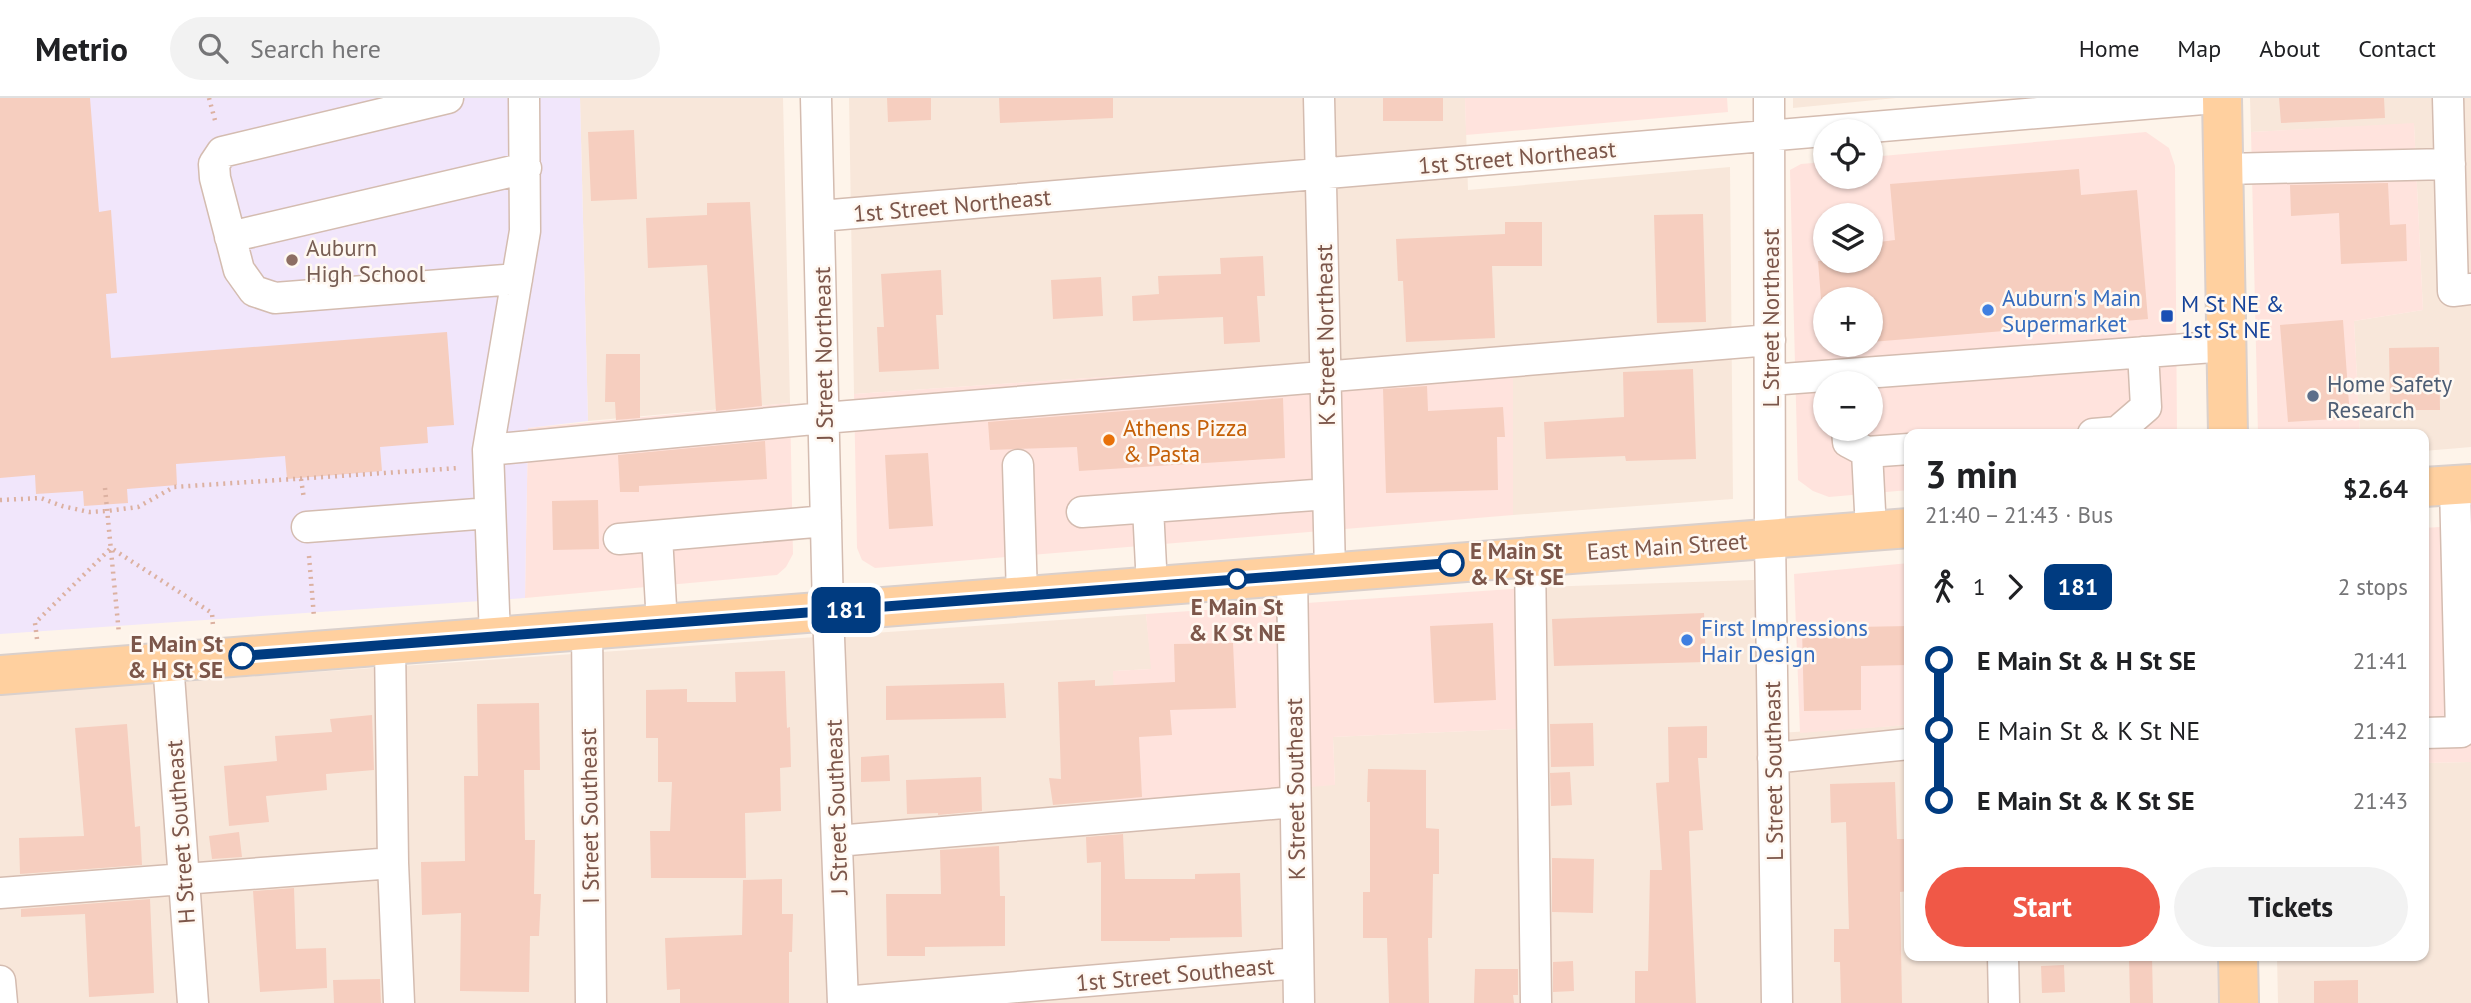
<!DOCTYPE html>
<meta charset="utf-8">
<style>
:root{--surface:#fff;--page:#f2f2f2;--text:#202124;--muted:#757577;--line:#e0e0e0;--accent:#f05847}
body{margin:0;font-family:"PT Sans",sans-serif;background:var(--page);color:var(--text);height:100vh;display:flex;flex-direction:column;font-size:26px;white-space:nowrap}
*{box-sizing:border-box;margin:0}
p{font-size:23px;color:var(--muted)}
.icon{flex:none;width:38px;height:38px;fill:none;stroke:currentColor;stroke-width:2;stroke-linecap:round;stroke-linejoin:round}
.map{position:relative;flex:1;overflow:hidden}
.side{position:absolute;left:1904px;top:331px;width:525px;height:532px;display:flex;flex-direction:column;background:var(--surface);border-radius:14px;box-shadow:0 2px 5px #0004}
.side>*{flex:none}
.badge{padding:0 14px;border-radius:10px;font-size:24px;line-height:46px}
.controls{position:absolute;left:1813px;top:21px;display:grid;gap:14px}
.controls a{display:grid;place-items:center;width:70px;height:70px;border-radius:50%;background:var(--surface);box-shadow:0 2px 5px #0004;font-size:35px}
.map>.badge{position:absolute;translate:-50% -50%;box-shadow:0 0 0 4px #fff}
.legs{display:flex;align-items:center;gap:10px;height:77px;padding:0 21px;font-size:23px}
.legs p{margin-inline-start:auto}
.summary{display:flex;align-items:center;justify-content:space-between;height:119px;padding:0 21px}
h1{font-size:38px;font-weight:700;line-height:52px}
.cta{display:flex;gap:14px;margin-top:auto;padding:14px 21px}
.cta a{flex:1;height:80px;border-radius:42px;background:var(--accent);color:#fff;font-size:28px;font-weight:700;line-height:80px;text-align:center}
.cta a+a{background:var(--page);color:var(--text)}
ul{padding:0 21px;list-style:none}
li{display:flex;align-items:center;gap:24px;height:70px;font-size:26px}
li i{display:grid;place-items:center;width:10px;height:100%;margin:0 9px;background:currentColor}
li i::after{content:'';width:18px;height:18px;margin:-9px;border:5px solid;border-radius:50%;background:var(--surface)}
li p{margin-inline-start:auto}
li:first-child i{background:linear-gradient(#0000 50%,currentColor 0)}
li:last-child i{background:linear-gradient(currentColor 50%,#0000 0)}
header{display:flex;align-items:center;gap:42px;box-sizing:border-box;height:98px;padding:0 35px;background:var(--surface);border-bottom:2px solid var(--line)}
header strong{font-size:33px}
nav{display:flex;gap:38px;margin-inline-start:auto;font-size:24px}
.search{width:490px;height:63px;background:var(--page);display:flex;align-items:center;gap:18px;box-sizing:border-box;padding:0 24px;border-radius:38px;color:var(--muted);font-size:26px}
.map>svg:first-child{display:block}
</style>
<header>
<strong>Metrio</strong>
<div class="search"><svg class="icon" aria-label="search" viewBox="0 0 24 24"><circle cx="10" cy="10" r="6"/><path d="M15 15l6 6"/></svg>Search here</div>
<nav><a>Home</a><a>Map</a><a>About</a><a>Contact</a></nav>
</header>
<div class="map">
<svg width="2471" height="905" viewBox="0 0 2471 905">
<rect width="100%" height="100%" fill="#fef4ea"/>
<path fill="#f8e7da" d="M 580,0 L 783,0 L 790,305 L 588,323 Z
M 849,0 L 1465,0 L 1468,92 L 1730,69 L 1733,401 L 1513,417 L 1512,251 L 854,296 Z
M 1793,0 L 1896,0 L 1793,10 Z
M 2250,0 L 2471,0 L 2471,349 L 2424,353 L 2424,336 L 2360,336 L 2354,223 L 2423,212 L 2414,26 L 2251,34 Z
M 1754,482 L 1762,636 L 1909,627 L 1909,858 L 2217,858 L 2218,905 L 0,905 L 0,596 L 1146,516 L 1152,571 L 1114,573 L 1335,687 L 1333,639 L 1538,630 L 1541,489 Z
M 2471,664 L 2471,905 L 2278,905 L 2277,858 L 2424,858 L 2424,665 Z"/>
<path fill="#ffe3dd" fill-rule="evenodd" d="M 1465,0 L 1727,0 L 1728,14 L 1466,37 Z
M 2414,25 L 2423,212 L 2354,223 L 2360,336 L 2258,336 L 2251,34 Z
M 2146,34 L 2169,50 L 2175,68 L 2177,336 L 1909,336 L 1909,392 L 1829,399 L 1813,393 L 1798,382 L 1790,72 L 1801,66 L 1825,64 L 1825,79 L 1871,79 L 1871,59 ZM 1825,117 L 1871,117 L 1871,163 L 1825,163 ZM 1825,201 L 1871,201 L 1871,247 L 1825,247 ZM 1825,285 L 1871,285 L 1871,331 L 1825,331 Z
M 1513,251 L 1513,417 L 875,470 L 862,462 L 857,450 L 854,296 Z
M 790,305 L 793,456 L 786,469 L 777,477 L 525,500 L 528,330 Z
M 2471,427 L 2471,664 L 2424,665 L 2424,430 Z
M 1909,465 L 1909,627 L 1800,635 L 1794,476 Z
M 1541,489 L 1538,630 L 1333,639 L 1335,687 L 1117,705 L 1113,573 L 1151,571 L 1146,516 Z"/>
<path fill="#f1e6fb" d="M 0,0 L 580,0 L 588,323 L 528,330 L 525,500 L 0,536 Z"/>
<path fill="#f6cebf" d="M 0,0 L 90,0 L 99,114 L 111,112 L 117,195 L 106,196 L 111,260 L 447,234 L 454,327 L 427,329 L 428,345 L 380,349 L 382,373 L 287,381 L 285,358 L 176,366 L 177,387 L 127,391 L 128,405 L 84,408 L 83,393 L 36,396 L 35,377 L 0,380 Z
M 887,0 L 931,0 L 931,22 L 888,24 Z
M 999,0 L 1113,0 L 1113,20 L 1000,25 Z
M 1383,0 L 1443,0 L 1443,23 L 1383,23 Z
M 2279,0 L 2384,0 L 2385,20 L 2281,25 Z
M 634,32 L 637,101 L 591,103 L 588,34 Z
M 2079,71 L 2081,97 L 2137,92 L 2148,221 L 1871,244 L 1871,201 L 1821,201 L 1818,163 L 1871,163 L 1871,145 L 1895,142 L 1890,86 Z
M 2388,85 L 2390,127 L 2406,126 L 2407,163 L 2341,166 L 2339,115 L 2291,118 L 2290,87 Z
M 750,104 L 762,308 L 716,313 L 707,167 L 648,170 L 646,120 L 707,117 L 707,105 Z
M 1703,116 L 1706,224 L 1657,225 L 1654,117 Z
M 1505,124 L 1542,124 L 1542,168 L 1492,168 L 1495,240 L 1406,244 L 1403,183 L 1398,183 L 1396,141 L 1505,136 Z
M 1263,158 L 1265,198 L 1257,198 L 1260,244 L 1224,246 L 1223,219 L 1133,223 L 1132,198 L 1159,196 L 1158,178 L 1221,176 L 1220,160 Z
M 941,172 L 943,217 L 936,217 L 939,271 L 879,274 L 877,229 L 884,229 L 881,176 Z
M 1101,179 L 1103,218 L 1053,221 L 1051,182 Z
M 2343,222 L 2350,320 L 2288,324 L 2280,227 Z
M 2439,249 L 2440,312 L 2390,312 L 2389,250 Z
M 606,256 L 640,256 L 640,320 L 616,322 L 615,304 L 605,304 Z
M 1693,271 L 1696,361 L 1626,363 L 1625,358 L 1546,361 L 1544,324 L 1624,319 L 1623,274 Z
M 1427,288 L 1428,313 L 1503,309 L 1505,339 L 1497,339 L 1498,392 L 1386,395 L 1383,291 Z
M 1283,300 L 1285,360 L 1079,373 L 1077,349 L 990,352 L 988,324 Z
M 765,343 L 767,381 L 639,388 L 639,394 L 620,394 L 618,357 Z
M 928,355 L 933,428 L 889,431 L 885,357 Z
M 598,402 L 599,451 L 553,452 L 552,403 Z
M 1704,515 L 1706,564 L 1554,568 L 1552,521 Z
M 1493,525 L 1496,602 L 1434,605 L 1430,528 Z
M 1909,528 L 1909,567 L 1861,568 L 1861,612 L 1804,613 L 1802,530 Z
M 1233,545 L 1236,610 L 1170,612 L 1172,637 L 1139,639 L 1142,699 L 1053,707 L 1049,680 L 1061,681 L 1058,584 L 1095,582 L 1095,588 L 1175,584 L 1174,546 Z
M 785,573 L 787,630 L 790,629 L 791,669 L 780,670 L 781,713 L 745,715 L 746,780 L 651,780 L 650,733 L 670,733 L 672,684 L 658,684 L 658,640 L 646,640 L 646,592 L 687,591 L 687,604 L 736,604 L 735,574 Z
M 1004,585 L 1006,620 L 886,622 L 886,588 Z
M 539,605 L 540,672 L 524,672 L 525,742 L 535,742 L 534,796 L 541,796 L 539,838 L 530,838 L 529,894 L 460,893 L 461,815 L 422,817 L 421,764 L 465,763 L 464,678 L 478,678 L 477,606 Z
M 372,617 L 374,672 L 326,676 L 327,692 L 266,698 L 269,724 L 229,728 L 224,668 L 277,663 L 275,638 L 332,634 L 330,621 Z
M 1593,625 L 1594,668 L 1551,669 L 1550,626 Z
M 127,626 L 135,729 L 140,728 L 142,767 L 20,776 L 19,740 L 84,738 L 75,630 Z
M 1707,628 L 1707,660 L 1698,660 L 1703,732 L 1689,733 L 1696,905 L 1635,905 L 1635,873 L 1648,873 L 1650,772 L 1662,772 L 1656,685 L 1669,684 L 1668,629 Z
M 889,657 L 890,683 L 861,684 L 861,659 Z
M 1368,671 L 1426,672 L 1426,730 L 1439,731 L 1439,776 L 1433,776 L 1432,840 L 1428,840 L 1429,905 L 1389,905 L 1387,840 L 1363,840 L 1363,794 L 1370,794 L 1370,704 L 1367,704 Z
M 1570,674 L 1572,707 L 1551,708 L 1550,675 Z
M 981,679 L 982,713 L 938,717 L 938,715 L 907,716 L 906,682 Z
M 1895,684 L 1897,741 L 1909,741 L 1909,793 L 1900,794 L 1902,905 L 1841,905 L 1840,864 L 1834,864 L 1834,831 L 1849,831 L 1846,724 L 1831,725 L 1830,686 Z
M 239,734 L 242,759 L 212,761 L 209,738 Z
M 1123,736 L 1125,781 L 1195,781 L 1195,776 L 1240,775 L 1242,839 L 1170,840 L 1170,843 L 1101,843 L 1101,764 L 1087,765 L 1086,739 Z
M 999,748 L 1000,798 L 1005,798 L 1005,848 L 925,849 L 925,858 L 887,858 L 886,796 L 941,796 L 940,752 Z
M 1552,760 L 1594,761 L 1593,815 L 1552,814 Z
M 782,781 L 782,816 L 793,816 L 792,854 L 789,854 L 789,905 L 680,905 L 680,891 L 667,892 L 665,840 L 742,837 L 743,782 Z
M 294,790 L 296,851 L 326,850 L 327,890 L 260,894 L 253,793 Z
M 150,801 L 154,895 L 89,899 L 85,816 L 21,819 L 21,811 Z
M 2129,858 L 2152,858 L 2153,905 L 2130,905 Z
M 1573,863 L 1574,893 L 1553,894 L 1553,864 Z
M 2064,867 L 2065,894 L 2042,895 L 2041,868 Z
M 1475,871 L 1518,871 L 1518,897 L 1513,897 L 1514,905 L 1474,905 Z
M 380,881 L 381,905 L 334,905 L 333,882 Z
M 2358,882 L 2358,905 L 2314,905 L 2314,883 Z"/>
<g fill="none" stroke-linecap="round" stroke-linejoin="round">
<defs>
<path id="minor" d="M 448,0 L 222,54 L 214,66 L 215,80 L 239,172 L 254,193 L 275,200 L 517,181
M 816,0 L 828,513 L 843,905
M 1319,0 L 1330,474
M 1769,0 L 1770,440 L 1777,905
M 2448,0 L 2453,193 L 2471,191
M 2224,71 L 2450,66
M 820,118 L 2215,0
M 230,139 L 526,70
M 1770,282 L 2227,248
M 1847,331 L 1848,344 L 1867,354 L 1909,351
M 2093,336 L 2117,334 L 2146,309 L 2143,254
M 488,352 L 824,320 L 1770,242
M 1867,354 L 1871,432
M 1018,367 L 1022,498
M 1148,410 L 1152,488
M 1082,414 L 1328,396
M 307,429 L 490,415
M 657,438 L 662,526
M 619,441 L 826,423
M 1530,459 L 1536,905
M 1292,477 L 1299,905
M 587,532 L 591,905
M 495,539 L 488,352 L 525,133 L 524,0
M 390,546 L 393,765 L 399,905
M 168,564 L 193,905
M 2424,635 L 2461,634 L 2455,387
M 1773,660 L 1909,646
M 837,743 L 1295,704
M 0,795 L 393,765
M 2003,858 L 2004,905
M 0,883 L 2,905
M 843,904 L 1298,865"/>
<path id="major" d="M 2222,0 L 2228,336
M 2424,389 L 2471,386
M 0,577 L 1909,430
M 2238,858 L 2239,905"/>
</defs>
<use href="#minor" stroke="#d4bcb0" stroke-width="33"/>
<use href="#major" stroke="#dad0cc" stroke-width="42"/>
<path stroke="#dcb1a1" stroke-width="4.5" stroke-dasharray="2 5" stroke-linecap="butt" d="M 209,0 L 216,26
M 301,381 L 304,401
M 105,390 L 119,536
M 0,402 L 41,400 L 62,408 L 89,414 L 107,413 L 138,409 L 174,389 L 459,370
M 309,458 L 314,519
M 37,541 L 35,525 L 111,450 L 212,515 L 213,528"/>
<use href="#minor" stroke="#fff" stroke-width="30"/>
<use href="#major" stroke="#ffd09f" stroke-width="38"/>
</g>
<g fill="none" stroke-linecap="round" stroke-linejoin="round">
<defs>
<path id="line-1" d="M 242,558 L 1451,465"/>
</defs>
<use href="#line-1" stroke="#fff" stroke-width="16"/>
<use href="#line-1" stroke="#003b80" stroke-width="10"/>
</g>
<circle fill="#8d6e63" stroke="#fff8f1" stroke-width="2.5" cx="292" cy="162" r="7"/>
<g fill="#3f7fe0" stroke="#fff8f1" stroke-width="2.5">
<circle cx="1988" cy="212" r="7"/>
<circle cx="1687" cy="542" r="7"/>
</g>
<rect fill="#1a4fb4" stroke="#fff8f1" stroke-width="2.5" x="2160" y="211" width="14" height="14" rx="3.5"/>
<circle fill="#5c6f8a" stroke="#fff8f1" stroke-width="2.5" cx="2313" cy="298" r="7"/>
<circle fill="#e8710a" stroke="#fff8f1" stroke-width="2.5" cx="1109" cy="342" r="7"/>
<g fill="#fff" stroke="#003b80" stroke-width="3.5">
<circle cx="1451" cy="465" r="12"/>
<circle cx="1237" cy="481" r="9"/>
<circle cx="242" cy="558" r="12"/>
</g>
<g text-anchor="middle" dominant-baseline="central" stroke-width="5" stroke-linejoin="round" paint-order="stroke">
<g font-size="23" fill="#7c564a" stroke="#fff8f1">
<text transform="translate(1517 59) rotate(-5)">1st Street Northeast</text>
<text transform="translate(952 107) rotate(-5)">1st Street Northeast</text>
<text transform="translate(1770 220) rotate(-90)">L Street Northeast</text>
<text transform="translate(1325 237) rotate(-91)">K Street Northeast</text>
<text transform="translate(823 256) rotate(-91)">J Street Northeast</text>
<text transform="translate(1667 448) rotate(-4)">East Main Street</text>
<text transform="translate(1773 673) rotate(-91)">L Street Southeast</text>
<text transform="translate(1295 691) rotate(-91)">K Street Southeast</text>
<text transform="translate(836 709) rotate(-92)">J Street Southeast</text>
<text transform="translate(589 718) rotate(-91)">I Street Southeast</text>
<text transform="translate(180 734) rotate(-94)">H Street Southeast</text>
<text transform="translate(1175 876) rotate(-5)">1st Street Southeast</text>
</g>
<g font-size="23" fill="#785e54" stroke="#fff8f1" text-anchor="start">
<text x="306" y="149">Auburn<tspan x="306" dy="26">High School</tspan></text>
</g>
<g font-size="23" fill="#366cbe" stroke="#fff8f1" text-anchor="start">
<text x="2002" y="199">Auburn's Main<tspan x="2002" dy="26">Supermarket</tspan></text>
<text x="1701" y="529">First Impressions<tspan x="1701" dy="26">Hair Design</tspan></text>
</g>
<g font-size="23" fill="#164399" stroke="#fff8f1" text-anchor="start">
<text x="2181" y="205">M St NE &amp;<tspan x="2181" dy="26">1st St NE</tspan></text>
</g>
<g font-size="23" fill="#4e5e75" stroke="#fff8f1" text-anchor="start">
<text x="2327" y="285">Home Safety<tspan x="2327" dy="26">Research</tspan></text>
</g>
<g font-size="23" fill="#c56008" stroke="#fff8f1" text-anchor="start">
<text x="1123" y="329">Athens Pizza<tspan x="1123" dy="26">&amp; Pasta</tspan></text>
</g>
<g font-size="23" font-weight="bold" fill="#7c564a" stroke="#fff8f1" text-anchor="start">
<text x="1470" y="452">E Main St<tspan x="1470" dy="26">&amp; K St SE</tspan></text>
<text x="1237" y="508" text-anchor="middle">E Main St<tspan x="1237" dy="26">&amp; K St NE</tspan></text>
<text x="223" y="545" text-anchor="end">E Main St<tspan x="223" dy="26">&amp; H St SE</tspan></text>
</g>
</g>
</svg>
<div class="controls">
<a><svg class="icon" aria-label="locate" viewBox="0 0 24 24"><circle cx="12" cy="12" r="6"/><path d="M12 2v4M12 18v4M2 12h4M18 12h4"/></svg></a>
<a><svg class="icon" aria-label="layers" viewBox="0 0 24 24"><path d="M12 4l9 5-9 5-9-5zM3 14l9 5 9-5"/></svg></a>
<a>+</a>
<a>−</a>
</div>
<b class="badge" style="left:846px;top:512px;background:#003b80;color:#fff">181</b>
<section class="side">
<div class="summary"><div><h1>3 min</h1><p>21:40 – 21:43 · Bus</p></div><b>$2.64</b></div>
<div class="legs"><svg class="icon" aria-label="walk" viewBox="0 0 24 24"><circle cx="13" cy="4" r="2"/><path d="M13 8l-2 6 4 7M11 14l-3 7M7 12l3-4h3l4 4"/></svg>1<svg class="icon" aria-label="forward" viewBox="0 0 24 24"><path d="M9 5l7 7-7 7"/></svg><b class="badge" style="background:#003b80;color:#fff">181</b><p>2 stops</p></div>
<ul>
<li><i style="color:#003b80"></i><b>E Main St &amp; H St SE</b><p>21:41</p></li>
<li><i style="color:#003b80"></i><span>E Main St &amp; K St NE</span><p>21:42</p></li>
<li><i style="color:#003b80"></i><b>E Main St &amp; K St SE</b><p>21:43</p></li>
</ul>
<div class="cta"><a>Start</a><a>Tickets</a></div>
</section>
</div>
